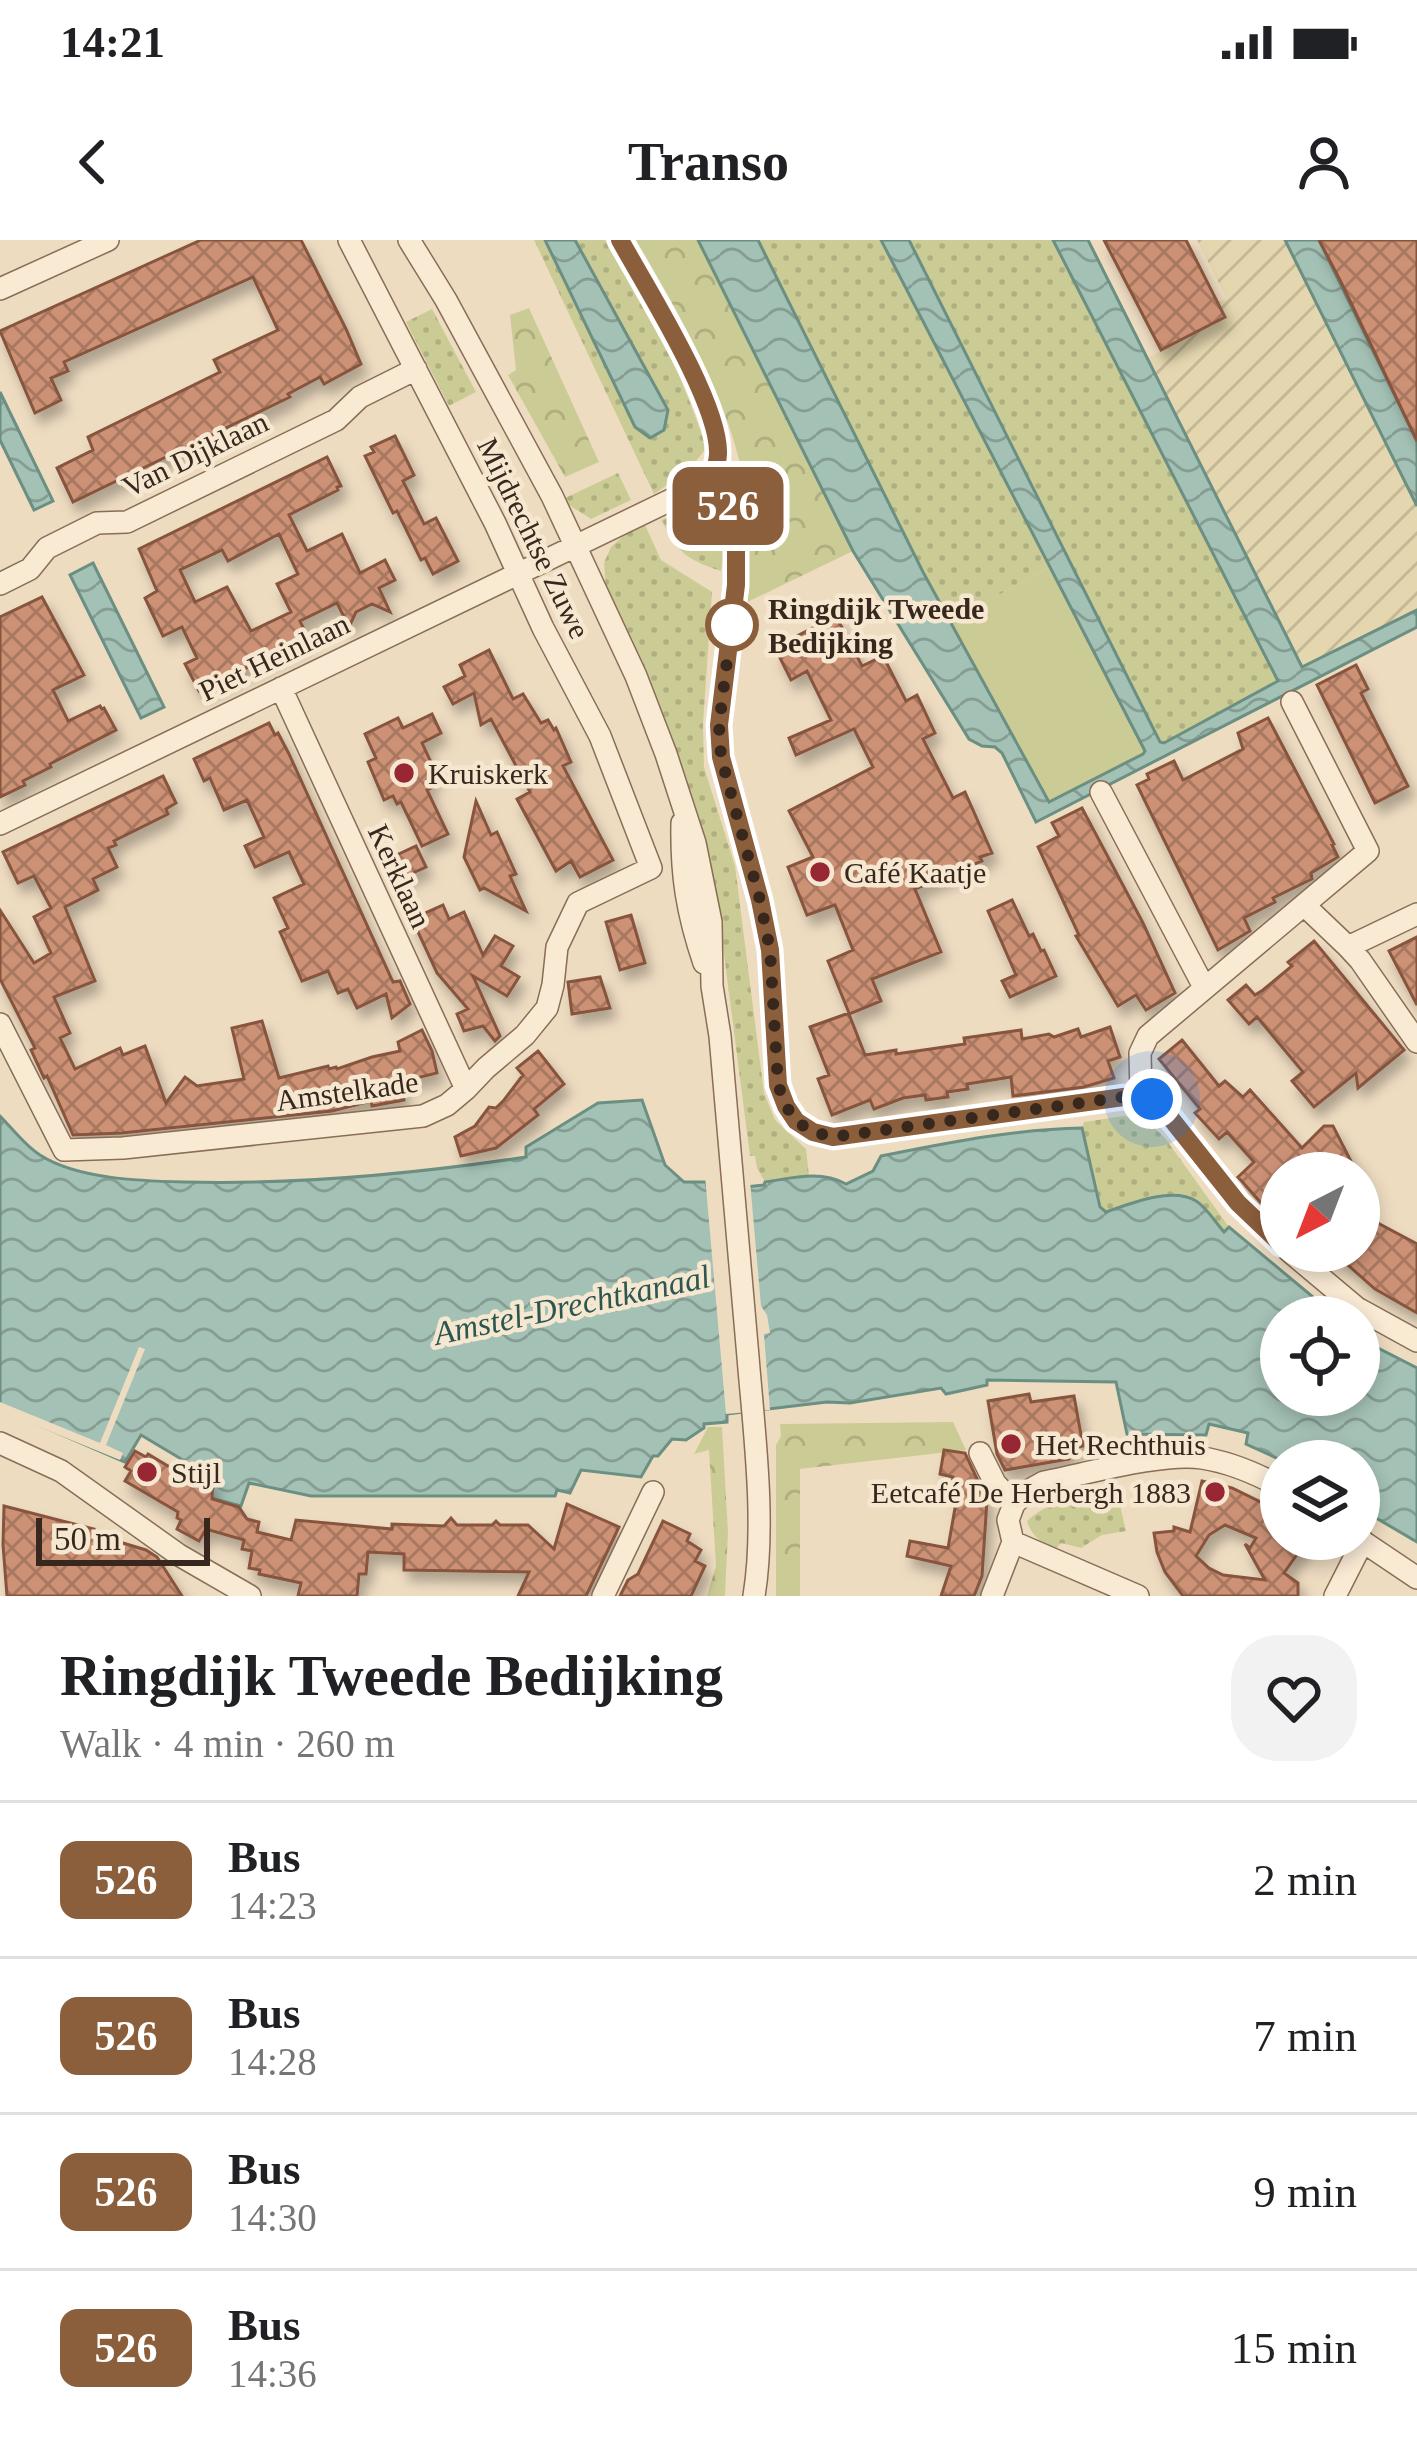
<!DOCTYPE html>
<meta charset="utf-8">
<style>
:root{--surface:#fff;--page:#f2f2f2;--text:#202124;--muted:#757577;--line:#e0e0e0}
body{margin:0;font-family:"Times New Roman",serif;background:var(--page);color:var(--text);height:100vh;display:flex;flex-direction:column;font-size:45px;white-space:nowrap}
*{box-sizing:border-box;margin:0}
p{font-size:39px;color:var(--muted)}
.icon{flex:none;width:66px;height:66px;fill:none;stroke:currentColor;stroke-width:2;stroke-linecap:round;stroke-linejoin:round}
.map{position:relative;height:1356px;overflow:hidden}
.side{display:flex;flex-direction:column;background:var(--surface);flex:1}
.side>*{flex:none}
.badge{padding:0 24px;border-radius:18px;font-size:42px;line-height:78px}
.needle{width:78px;rotate:222deg}
.tools{position:absolute;left:1260px;top:912px;display:grid;gap:24px}
.tools a{display:grid;place-items:center;width:120px;height:120px;border-radius:50%;background:var(--surface);box-shadow:0 6px 18px #0003;font-size:60px}
.scale{position:absolute;left:36px;bottom:30px;width:174px;box-sizing:border-box;padding-left:12px;border:6px solid #37271d;border-top:0;font-size:33px;line-height:42px;white-space:nowrap;color:#37271d;-webkit-text-stroke:9px #f6e7d1;paint-order:stroke}
.you{position:absolute;width:60px;height:60px;margin:-30px;border:9px solid #fff;border-radius:50%;background:#1a73e8;box-shadow:0 0 0 18px #1a73e833}
.map>.badge{position:absolute;translate:-50% -50%;box-shadow:0 0 0 6px #fff}
.round{display:grid;place-items:center;flex:none;width:126px;height:126px;border-radius:48px;background:var(--page)}
.head{display:flex;align-items:center;justify-content:space-between;height:204px;padding:0 60px}
h1{font-size:57px;font-weight:700;line-height:90px}
ul{padding:0;list-style:none}
li{display:flex;align-items:center;gap:36px;height:156px;padding:0 60px;border-top:3px solid var(--line)}
li div{flex:1}
li b{display:block;font-size:45px}
li em{font-style:normal}
li .badge{min-width:132px;font-weight:700;text-align:center}
.status{display:flex;justify-content:space-between;align-items:center;height:84px;padding:0 60px;background:var(--surface);direction:ltr}
.status svg{height:33px;fill:currentColor}
header{display:flex;justify-content:space-between;align-items:center;height:156px;padding:0 60px;background:var(--surface);font-size:54px;font-weight:700}
.map>svg:first-child{display:block}
</style>
<div class="status"><b>14:21</b><svg viewBox="0 0 49 12"><path d="M0 12V9h3v3zM5 12V6h3v6zM10 12V3h3v9zM15 12V0h3v12zM26 1h20v11H26zM47 4h2v5h-2z"/></svg></div>
<header><svg class="icon" aria-label="back" viewBox="0 0 24 24"><path d="M15 5l-7 7 7 7"/></svg>Transo<svg class="icon" aria-label="person" viewBox="0 0 24 24"><circle cx="12" cy="8" r="4"/><path d="M4 21q1-7 8-7t8 7"/></svg></header>
<div class="map">
<svg width="1417" height="1356" viewBox="0 0 1417 1356">
<defs>
<pattern id="farmland-furrows" width="10" height="10" patternUnits="userSpaceOnUse" patternTransform="scale(3)"><rect width="10" height="10" fill="#e4d6ae"/><path d="M-1 1l2-2M0 10L10 0M9 11l2-2" fill="none" stroke="#c4b895"/></pattern>
<pattern id="green-dots" width="8" height="8" patternUnits="userSpaceOnUse" patternTransform="scale(3)"><rect width="8" height="8" fill="#cbcc95"/><path d="M2 2h.1M6 6h.1" fill="none" stroke="#afaf80" stroke-width="1.8" stroke-linecap="round"/></pattern>
<pattern id="forest-crowns" width="20" height="18" patternUnits="userSpaceOnUse" patternTransform="scale(3)"><rect width="20" height="18" fill="#cbcc95"/><path d="M2 6a3 3 0 1 1 6 0M12 15a3 3 0 1 1 6 0" fill="none" stroke="#afaf80"/></pattern>
<pattern id="water-waves" width="16" height="10" patternUnits="userSpaceOnUse" patternTransform="scale(3)"><rect width="16" height="10" fill="#a4c1b5"/><path d="M0 5q4-4 8 0t8 0" fill="none" stroke="#869d93"/></pattern>
<pattern id="building-cross-hatch" width="8" height="8" patternUnits="userSpaceOnUse" patternTransform="scale(3)"><rect width="8" height="8" fill="#cd9276"/><path d="M0 0l8 8M0 8l8-8" fill="none" stroke="#a77760"/></pattern>
<filter id="shadow"><feDropShadow dx="5.5" dy="10" stdDeviation="6" flood-color="#0004"/></filter>
</defs>
<rect width="100%" height="100%" fill="#eedcc1"/>
<path fill="url(#farmland-furrows)" d="M 1197,0 L 1285,0 L 1417,266 L 1417,370 L 1302,427 L 1148,118 L 1222,78 L 1216,62 L 1227,59 Z"/>
<path fill="url(#green-dots)" d="M 534,0 L 545,0 L 635,187 L 668,170 L 575,0 L 605,0 L 677,129 L 707,207 L 689,230 L 654,254 Z
M 758,0 L 881,0 L 1050,327 L 950,382 L 923,332 Z
M 909,0 L 1053,0 L 1278,441 L 1164,503 L 1160,502 Z
M 432,69 L 476,152 L 449,166 L 406,82 Z
M 618,233 L 631,260 L 591,279 L 569,265 L 565,258 Z
M 691,269 C 728,276 728,300 721,331 C 683,318 681,314 661,280 Z
M 645,285 L 661,320 L 712,352 L 703,484 L 704,527 L 735,626 L 764,853 L 775,880 L 806,909 L 809,936 L 765,942 L 757,928 L 755,916 L 750,916 L 716,652 L 660,469 L 606,350 L 604,323 L 611,307 L 625,294 Z
M 1124,876 L 1145,879 L 1165,898 L 1229,987 L 1224,992 L 1196,961 L 1191,959 L 1147,958 L 1106,972 L 1100,967 L 1082,888 L 1084,882 Z
M 1104,1253 L 1119,1261 L 1126,1291 L 1102,1295 L 1081,1308 L 1061,1303 L 1056,1309 C 1042,1303 1031,1296 1027,1281 C 1050,1260 1075,1258 1104,1253 Z"/>
<path fill="url(#forest-crowns)" d="M 636,0 L 698,0 L 853,311 L 739,366 C 742,342 747,317 748,292 C 751,195 684,82 636,0 Z
M 529,68 L 599,222 L 565,237 L 508,135 L 516,130 L 510,75 Z
M 953,1182 L 966,1210 L 800,1229 L 800,1356 L 776,1356 L 776,1205 L 781,1196 L 780,1184 Z
M 708,1187 L 722,1187 L 728,1292 L 725,1356 L 707,1356 L 716,1326 L 709,1210 L 694,1214 Z"/>
<path fill="#cbcc95" d="M 1050,327 L 1145,511 L 1144,514 L 1049,562 L 950,382 Z"/>
<path fill="url(#water-waves)" stroke="#6b8f82" stroke-width="3" d="M 545,0 L 575,0 L 668,170 L 664,190 L 650,198 L 635,187 Z
M 698,0 L 758,0 L 923,332 L 1049,562 L 1143,514 L 1145,511 L 881,0 L 909,0 L 1160,502 L 1164,503 L 1278,441 L 1053,0 L 1088,0 L 1302,427 L 1417,370 L 1417,387 L 1036,582 L 1002,513 L 995,507 L 982,506 L 969,499 L 853,311 Z
M 1285,0 L 1319,0 L 1417,201 L 1417,266 Z
M 0,152 L 53,261 L 34,270 L 0,200 Z
M 93,323 L 164,467 L 141,478 L 70,335 Z
M 642,860 L 665,925 L 684,942 L 706,942 L 708,951 L 764,945 L 765,942 C 793,938 820,930 846,944 L 873,931 L 881,916 C 947,903 1015,889 1082,888 L 1100,967 L 1106,972 C 1129,964 1172,946 1196,961 C 1206,967 1216,983 1224,992 L 1229,987 L 1337,1077 L 1281,1077 L 1281,1155 L 1359,1155 L 1359,1094 L 1378,1108 L 1417,1128 L 1417,1302 L 1371,1275 L 1359,1265 L 1359,1221 L 1283,1221 L 1246,1204 L 1248,1193 L 1209,1184 L 1206,1195 L 1127,1194 L 1116,1142 L 987,1140 L 987,1145 L 946,1154 L 941,1148 L 850,1163 L 827,1162 L 727,1174 L 727,1182 L 704,1184 L 704,1188 L 686,1200 L 672,1199 L 658,1216 L 653,1216 L 641,1237 L 581,1230 L 570,1253 L 557,1250 L 555,1256 L 311,1256 L 249,1243 L 241,1266 L 207,1257 L 213,1248 L 210,1241 L 205,1240 L 208,1235 L 141,1195 L 125,1222 L 0,1168 L 0,876 C 12,888 25,906 40,915 C 77,939 141,941 184,942 C 299,945 413,934 526,917 L 526,907 L 598,863 Z"/>
<path fill="#eedcc1" d="M 705,936 L 711,938 L 712,945 L 750,941 L 761,1066 L 767,1075 L 770,1093 L 764,1094 L 770,1170 L 726,1174 Z
M 139,1107 L 145,1109 L 106,1205 L 123,1213 L 120,1220 L 0,1171 L 0,1162 L 100,1203 Z"/>
<path fill="url(#building-cross-hatch)" stroke="#87543e" stroke-width="3" fill-rule="evenodd" filter="url(#shadow)" d="M 201,0 L 301,0 L 346,89 L 361,124 L 324,144 L 320,137 L 288,154 L 290,157 L 73,262 L 57,228 L 93,210 L 88,197 L 220,132 L 214,120 L 278,90 L 253,37 L 64,122 L 68,131 L 51,138 L 61,160 L 35,173 L 0,91 Z
M 1104,0 L 1186,0 L 1225,77 L 1161,110 Z
M 1319,0 L 1417,0 L 1417,201 L 1341,42 Z
M 395,196 L 414,235 L 403,241 L 424,284 L 436,278 L 458,321 L 433,334 L 425,318 L 421,320 L 397,271 L 393,273 L 365,216 L 374,212 L 371,207 Z
M 327,217 L 341,246 L 337,247 L 338,250 L 289,275 L 307,311 L 342,294 L 360,333 L 385,320 L 395,340 L 379,348 L 390,372 L 372,364 L 356,372 L 349,387 L 337,363 L 300,381 L 308,398 L 199,451 L 185,424 L 197,418 L 182,387 L 163,396 L 145,358 L 157,351 L 139,309 ZM 279,294 L 298,334 L 277,344 L 291,372 L 251,391 L 227,347 L 195,362 L 180,330 L 222,310 L 228,321 Z
M 42,357 L 84,435 L 53,450 L 68,481 L 100,466 L 102,469 L 104,468 L 116,490 L 50,524 L 51,527 L 23,541 L 25,545 L 0,557 L 0,377 Z
M 836,376 L 862,426 L 883,416 L 906,461 L 917,455 L 935,493 L 923,499 L 953,558 L 965,552 L 992,613 L 980,617 L 982,621 L 915,649 L 941,712 L 872,739 L 881,761 L 849,774 L 865,815 L 896,810 L 896,814 L 965,804 L 964,798 L 1021,790 L 1022,799 L 1049,794 L 1054,797 L 1078,789 L 1081,797 L 1110,787 L 1120,817 L 1108,821 L 1114,838 L 1084,847 L 1013,856 L 1011,837 L 967,844 L 968,849 L 947,852 L 948,857 L 926,860 L 925,855 L 903,858 L 874,869 L 870,860 L 832,875 L 818,839 L 829,835 L 810,787 L 849,773 L 828,721 L 853,710 L 835,665 L 807,675 L 788,627 L 813,617 L 789,571 L 873,527 L 854,489 L 796,515 L 789,498 L 831,480 L 807,431 L 791,440 L 777,412 L 798,401 L 795,397 Z
M 489,410 L 513,459 L 523,454 L 541,483 L 548,480 L 554,490 L 556,488 L 571,522 L 563,526 L 613,620 L 580,637 L 571,621 L 556,631 L 517,559 L 530,552 L 491,479 L 481,485 L 474,453 L 453,464 L 444,447 L 465,436 L 460,425 Z
M 1356,425 L 1368,449 L 1361,453 L 1408,546 L 1375,563 L 1317,445 Z
M 432,474 L 441,493 L 422,503 L 437,535 L 427,540 L 431,548 L 427,550 L 448,594 L 422,606 L 401,562 L 397,564 L 393,556 L 384,560 L 368,522 L 376,518 L 365,494 L 398,478 L 403,488 Z
M 1268,478 L 1334,604 L 1332,605 L 1338,617 L 1311,633 L 1312,639 L 1273,658 L 1275,662 L 1244,678 L 1250,691 L 1218,710 L 1137,545 L 1149,539 L 1147,534 L 1174,521 L 1183,540 L 1243,509 L 1238,493 Z
M 269,483 L 275,495 L 278,493 L 289,514 L 393,742 L 400,741 L 410,764 L 392,778 L 386,754 L 357,768 L 348,749 L 338,753 L 328,731 L 302,741 L 280,692 L 288,688 L 274,658 L 304,644 L 289,612 L 255,627 L 245,606 L 264,597 L 247,560 L 224,570 L 210,538 L 204,541 L 194,519 Z
M 163,536 L 176,563 L 166,569 L 168,574 L 114,601 L 116,605 L 108,608 L 117,627 L 93,639 L 98,650 L 65,667 L 95,741 L 54,757 L 70,793 L 60,798 L 75,829 L 120,808 L 123,815 L 145,806 L 166,863 L 185,837 L 197,846 L 244,839 L 232,788 L 262,781 L 279,838 L 328,826 L 329,829 L 336,827 L 337,829 L 372,817 L 400,811 L 398,802 L 422,790 L 432,811 L 437,833 L 400,842 L 404,860 L 372,866 L 371,861 L 332,871 L 122,893 L 73,895 L 47,836 L 44,838 L 31,810 L 35,808 L 0,739 L 0,670 L 34,723 L 51,713 L 34,677 L 51,668 L 34,636 L 18,643 L 3,612 Z
M 476,561 L 491,595 L 497,592 L 516,634 L 510,636 L 526,671 L 484,648 L 480,650 L 464,617 Z
M 1082,568 L 1143,683 L 1175,753 L 1146,770 L 1136,755 L 1118,766 L 1076,696 L 1079,695 L 1038,607 L 1059,596 L 1052,583 Z
M 416,606 L 426,627 L 395,641 L 386,620 Z
M 1012,660 L 1029,696 L 1033,694 L 1041,711 L 1044,710 L 1056,736 L 1010,757 L 1002,741 L 1016,735 L 988,671 Z
M 443,665 L 449,679 L 464,672 L 483,715 L 495,696 L 513,706 L 501,726 L 519,737 L 507,756 L 473,736 L 500,796 L 495,801 L 483,786 L 464,791 L 457,774 L 468,769 L 437,733 L 412,679 Z
M 631,675 L 645,723 L 620,730 L 606,682 Z
M 1417,697 L 1417,765 L 1389,711 Z
M 1314,701 L 1404,810 L 1358,848 L 1356,833 L 1314,867 L 1292,841 L 1303,832 L 1257,777 L 1249,784 L 1228,760 L 1246,745 L 1255,755 L 1263,750 L 1292,726 L 1288,722 Z
M 600,737 L 610,768 L 572,774 L 568,742 Z
M 1182,800 L 1219,846 L 1225,841 L 1243,857 L 1250,850 L 1302,908 L 1324,886 L 1333,886 L 1357,933 L 1281,933 L 1281,962 L 1270,973 L 1238,937 L 1254,922 L 1227,892 L 1219,899 L 1195,873 L 1200,869 L 1159,819 Z
M 538,811 L 564,844 L 534,869 L 538,875 L 496,908 L 461,916 L 455,897 L 475,886 L 489,867 L 496,868 L 504,860 L 523,835 L 517,828 Z
M 1359,973 L 1417,1004 L 1417,1073 L 1375,1049 L 1332,1011 L 1359,1011 Z
M 1029,1154 L 1031,1162 L 1074,1156 L 1083,1206 L 1067,1209 L 1069,1219 L 1005,1230 L 997,1214 L 988,1161 Z
M 944,1210 L 965,1213 L 987,1260 L 982,1336 L 974,1356 L 941,1356 L 951,1326 L 907,1316 L 910,1301 L 948,1308 L 958,1251 L 950,1250 L 953,1237 L 940,1234 Z
M 135,1211 L 146,1217 L 148,1214 L 198,1244 L 213,1236 L 212,1259 L 239,1267 L 247,1279 L 259,1282 L 257,1292 L 291,1300 L 296,1280 L 392,1289 L 392,1284 L 444,1286 L 451,1278 L 457,1285 L 492,1285 L 496,1281 L 500,1285 L 528,1285 L 554,1309 L 567,1264 L 619,1287 L 586,1356 L 518,1356 L 529,1332 L 404,1330 L 404,1314 L 368,1312 L 366,1334 L 359,1334 L 357,1356 L 298,1356 L 301,1343 L 259,1334 L 260,1330 L 249,1328 L 252,1311 L 242,1309 L 244,1300 L 206,1289 L 199,1301 L 177,1289 L 181,1280 L 177,1278 L 178,1272 L 125,1241 L 131,1231 L 125,1227 Z
M 1202,1241 L 1232,1248 L 1281,1272 L 1281,1299 L 1308,1299 L 1284,1333 L 1298,1343 L 1298,1356 L 1183,1356 L 1165,1332 L 1157,1312 L 1154,1293 L 1174,1291 L 1174,1287 L 1190,1292 ZM 1225,1285 L 1256,1298 L 1250,1308 L 1245,1304 L 1265,1340 L 1223,1335 L 1209,1328 L 1196,1316 L 1209,1295 Z
M 4,1266 L 94,1289 L 93,1294 L 146,1310 L 157,1317 L 182,1356 L 7,1356 L 3,1305 Z
M 663,1281 L 690,1294 L 687,1301 L 701,1310 L 695,1321 L 705,1326 L 691,1356 L 620,1356 L 628,1340 L 638,1334 Z"/>
<g fill="none" stroke-linecap="round" stroke-linejoin="round">
<defs>
<path id="minor" d="M 409,0 L 446,60 L 552,256 L 636,436 L 666,514 L 695,603 L 711,682 L 712,746 L 720,796 C 729,903 738,1010 748,1117 C 754,1191 766,1283 754,1356
M 0,49 L 108,0
M 710,241 L 735,280 L 736,345 L 719,485 L 721,517 L 761,660 L 770,710 L 777,845 L 786,866 L 796,881 L 813,892 L 833,897 L 1131,856 L 1150,858 L 1161,866 L 1238,963 L 1281,1004
M 0,344 L 30,329 L 47,308 L 97,283 L 127,282 L 336,180 L 360,157 L 416,129
M 281,448 L 466,849
M 1101,552 L 1204,747
M 682,583 C 681,635 687,673 704,723
M 0,584 L 710,241 C 714,232 718,223 718,214 C 720,164 646,48 620,0
M 1304,665 L 1348,707 L 1417,674
M 1348,707 L 1360,720 L 1417,802
M 0,784 L 64,910 L 123,908 L 423,876 L 447,865 L 466,849 L 486,828 L 525,795 L 547,768 L 553,745 L 557,707 L 578,663 L 651,628 L 600,496 L 543,388 L 495,283 L 349,0
M 1141,856 L 1140,813 L 1148,796 L 1368,611 L 1292,462
M 1289,1011 L 1357,1068 L 1417,1101
M 0,1203 L 61,1231 L 179,1315 L 250,1356
M 980,1213 L 995,1243 L 1014,1264
M 1359,1299 L 1417,1338
M 1013,1302 L 1138,1356
M 603,1356 L 653,1252
M 992,1356 L 1013,1302 L 1008,1280 L 1014,1264 L 1026,1252 L 1044,1242 C 1086,1234 1162,1212 1202,1218 C 1229,1222 1257,1234 1281,1247
M 1335,1356 L 1363,1301"/>
</defs>
<use href="#minor" stroke="#886d58" stroke-width="24"/>
<use href="#minor" stroke="#f9ead4" stroke-width="21"/>
</g>
<g fill="none" stroke-linecap="round" stroke-linejoin="round">
<defs>
<path id="line" d="M 620,0 C 646,47 720,164 718,214 C 718,223 714,232 710,241 L 736,280 L 736,345 L 719,485 L 721,517 L 760,660 L 770,710 L 778,845 L 786,866 L 796,881 L 813,892 L 833,897 L 1131,856 L 1150,858 L 1161,866 L 1238,963 L 1281,1004"/>
</defs>
<use href="#line" stroke="#fff" stroke-width="27"/>
<use href="#line" stroke="#8b5e3c" stroke-width="18"/>
<path stroke="#37271d" stroke-width="12" stroke-dasharray="0 21.6" d="M 732,385 L 733,373 L 719,485 L 721,517 L 760,660 L 770,710 L 778,845 L 786,866 L 796,881 L 813,892 L 833,897 L 1131,856 L 1152,859"/>
</g>
<circle fill="#fff" stroke="#8b5e3c" stroke-width="6" cx="732" cy="385" r="24"/>
<g fill="#972833" stroke="#f6e7d1" stroke-width="4.5">
<circle cx="404" cy="533" r="12"/>
<circle cx="820" cy="632" r="12"/>
<circle cx="1011" cy="1204" r="12"/>
<circle cx="147" cy="1232" r="12"/>
<circle cx="1215" cy="1252" r="12"/>
</g>
<g text-anchor="middle" dominant-baseline="central" stroke-width="9" stroke-linejoin="round" paint-order="stroke">
<g font-size="30" fill="#37271d" stroke="#f6e7d1">
<text transform="translate(195 214) rotate(-26)">Van Dijklaan</text>
<text transform="translate(534 298) rotate(64)">Mijdrechtse Zuwe</text>
<text transform="translate(274 417) rotate(-26)">Piet Heinlaan</text>
<text transform="translate(400 636) rotate(65)">Kerklaan</text>
<text transform="translate(347 851) rotate(-8)">Amstelkade</text>
</g>
<g font-size="30" font-weight="bold" fill="#37271d" stroke="#f6e7d1" text-anchor="start">
<text x="768" y="368">Ringdijk Tweede<tspan x="768" dy="34">Bedijking</tspan></text>
</g>
<g font-size="30" fill="#37271d" stroke="#f6e7d1" text-anchor="start">
<text x="428" y="533">Kruiskerk</text>
<text x="844" y="632">Café Kaatje</text>
<text x="1035" y="1204">Het Rechthuis</text>
<text x="171" y="1232">Stijl</text>
<text x="1191" y="1252" text-anchor="end">Eetcafé De Herbergh 1883</text>
</g>
<g font-size="33" font-style="italic" fill="#2c5750" stroke="#f6e7d1">
<text transform="translate(572 1065) rotate(-12)">Amstel-Drechtkanaal</text>
</g>
</g>
</svg>
<div class="tools">
<a><svg class="needle" viewBox="-14 -14 28 28"><path d="M0-13l5 13h-10z" fill="#e53935"/><path d="M0 13l5-13h-10z" fill="#757577"/></svg></a>
<a><svg class="icon" aria-label="locate" viewBox="0 0 24 24"><circle cx="12" cy="12" r="6"/><path d="M12 2v4M12 18v4M2 12h4M18 12h4"/></svg></a>
<a><svg class="icon" aria-label="layers" viewBox="0 0 24 24"><path d="M12 4l9 5-9 5-9-5zM3 14l9 5 9-5"/></svg></a>
</div>
<div class="scale">50 m</div>
<div class="you" style="left:1152px;top:859px"></div>
<b class="badge" style="left:728px;top:266px;background:#8b5e3c;color:#fff">526</b>
</div>
<section class="side">
<div class="head"><div><h1>Ringdijk Tweede Bedijking</h1><p>Walk · 4 min · 260 m</p></div><a class="round"><svg class="icon" aria-label="heart" viewBox="0 0 24 24"><path d="M12 20l-8-8c-3-5 5-10 8-4 3-6 11-1 8 4z"/></svg></a></div>
<ul>
<li><span class="badge" style="background:#8b5e3c;color:#fff">526</span><div><b>Bus</b><p>14:23</p></div><em>2 min</em></li>
<li><span class="badge" style="background:#8b5e3c;color:#fff">526</span><div><b>Bus</b><p>14:28</p></div><em>7 min</em></li>
<li><span class="badge" style="background:#8b5e3c;color:#fff">526</span><div><b>Bus</b><p>14:30</p></div><em>9 min</em></li>
<li><span class="badge" style="background:#8b5e3c;color:#fff">526</span><div><b>Bus</b><p>14:36</p></div><em>15 min</em></li>
</ul>
</section>
